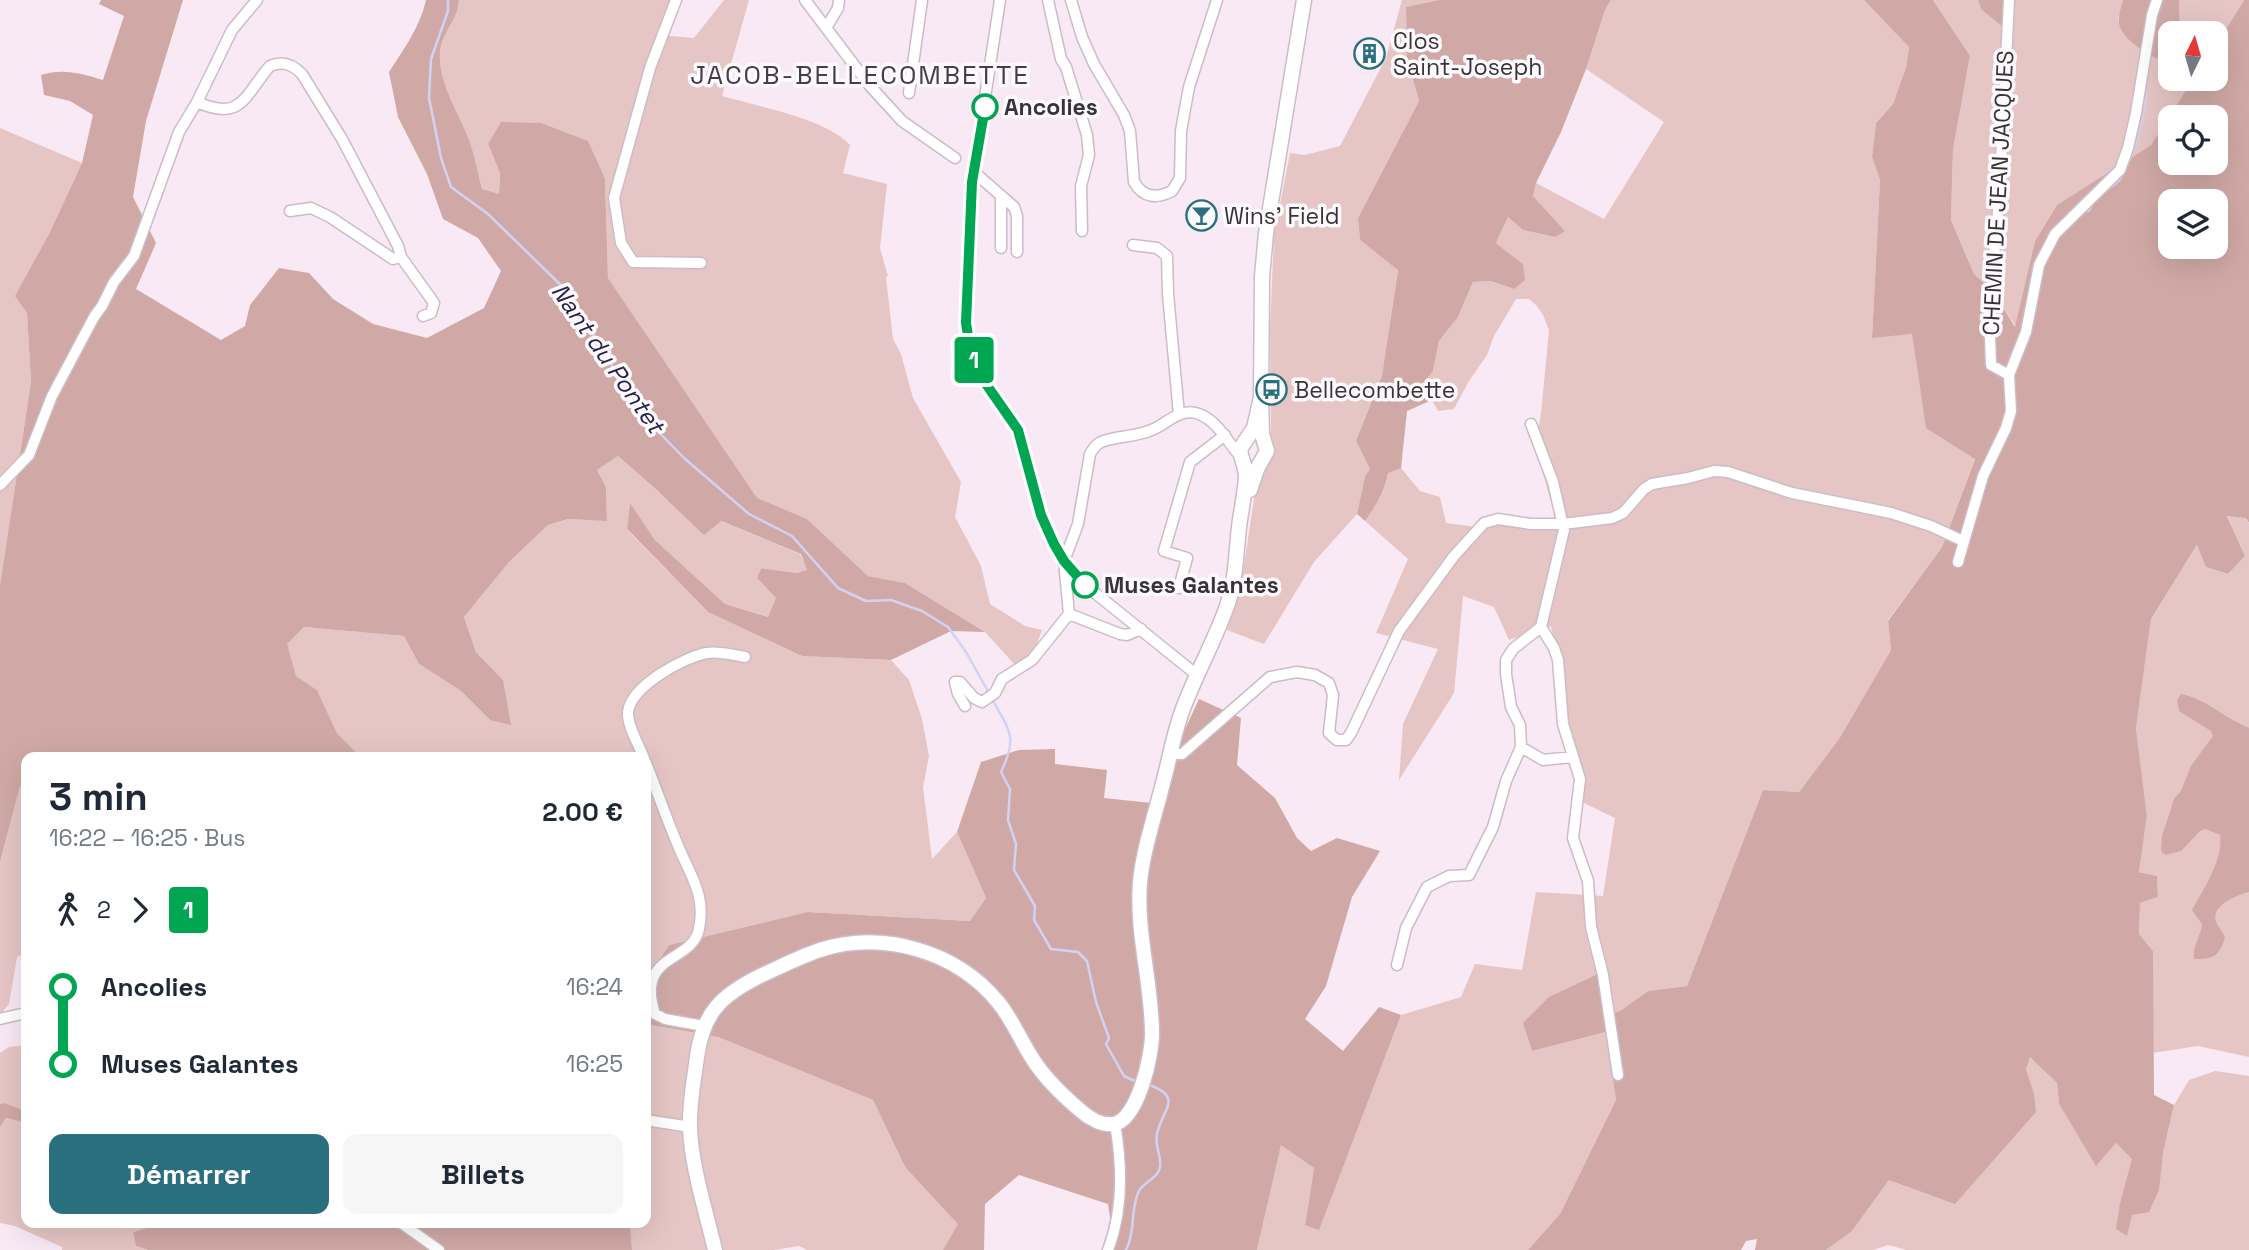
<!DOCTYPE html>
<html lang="fr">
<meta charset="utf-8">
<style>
:root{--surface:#fff;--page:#f6f6f7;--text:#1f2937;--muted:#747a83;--accent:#296f7e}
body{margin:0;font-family:"Space Grotesk",sans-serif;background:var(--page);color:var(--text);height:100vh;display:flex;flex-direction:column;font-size:26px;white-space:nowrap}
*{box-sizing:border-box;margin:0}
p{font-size:23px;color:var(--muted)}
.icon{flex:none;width:38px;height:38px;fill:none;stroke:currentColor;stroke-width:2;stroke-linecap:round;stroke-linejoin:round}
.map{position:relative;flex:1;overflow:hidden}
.side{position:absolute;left:21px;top:752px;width:630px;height:476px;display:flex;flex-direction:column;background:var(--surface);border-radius:14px;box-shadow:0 7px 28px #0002}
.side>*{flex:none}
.badge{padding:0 14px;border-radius:5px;font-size:24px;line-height:46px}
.needle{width:46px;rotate:5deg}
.fabs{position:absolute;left:2158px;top:21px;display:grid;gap:14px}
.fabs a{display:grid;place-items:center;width:70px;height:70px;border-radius:14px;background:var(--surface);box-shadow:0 7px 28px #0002;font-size:35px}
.map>.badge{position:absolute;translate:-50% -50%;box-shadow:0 0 0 4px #fff}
.legs{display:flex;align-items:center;gap:10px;height:77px;padding:0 28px;font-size:23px}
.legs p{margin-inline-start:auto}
.overview{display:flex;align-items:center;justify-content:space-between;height:119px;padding:0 28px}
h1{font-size:38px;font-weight:800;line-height:52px}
.button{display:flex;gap:14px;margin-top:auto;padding:14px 28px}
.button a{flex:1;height:80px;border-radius:14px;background:var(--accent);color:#fff;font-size:28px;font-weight:800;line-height:80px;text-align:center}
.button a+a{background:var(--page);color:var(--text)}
ul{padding:0 28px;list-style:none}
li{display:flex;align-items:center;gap:24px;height:77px;font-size:26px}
li i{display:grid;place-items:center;width:10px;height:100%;margin:0 9px;background:currentColor}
li i::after{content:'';width:18px;height:18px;margin:-9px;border:5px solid;border-radius:50%;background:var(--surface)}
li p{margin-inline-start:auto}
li:first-child i{background:linear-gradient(#0000 50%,currentColor 0)}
li:last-child i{background:linear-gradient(currentColor 50%,#0000 0)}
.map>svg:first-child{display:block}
</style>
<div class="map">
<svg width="2249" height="1250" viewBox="0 0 2249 1250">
<rect width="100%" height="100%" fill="#f8e9f4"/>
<path fill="#e6c6c4" d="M 459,0 L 674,0 L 659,35 L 694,38 L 724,0 L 749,0 L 722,96 C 757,106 827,119 850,145 L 843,173 L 887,184 L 880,248 L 888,276 L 886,277 L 893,339 L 901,354 L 913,398 L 961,482 L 955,517 L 981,566 L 990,604 L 1025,626 L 1042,630 L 1034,652 L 1016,666 L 985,632 L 905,583 L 868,576 L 807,519 L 757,499 L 608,278 L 605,179 L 488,144 L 500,173 L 499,195 L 482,189 C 478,174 475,157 470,142 C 460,115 442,90 440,60 C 438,34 458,23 459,0 Z
M 1402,0 L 1439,0 L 1406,7 L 1407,58 L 1419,101 L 1358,218 L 1360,240 L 1398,269 L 1382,375 L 1356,441 L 1370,469 L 1365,476 L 1357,514 L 1314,562 L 1264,644 L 1227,630 L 1243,572 L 1254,499 L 1271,431 L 1270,329 L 1274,235 L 1290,153 L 1305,155 L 1340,146 L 1386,58 Z
M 1611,0 L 1864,0 L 1909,46 L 1906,67 L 1893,104 L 1876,123 L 1872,157 L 1880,180 L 1872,337 L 1912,334 L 1922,399 L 1975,458 L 1942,547 L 1888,620 L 1891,650 L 1839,739 L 1799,792 L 1763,790 L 1687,986 L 1648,991 L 1620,1011 L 1532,1051 L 1606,1032 L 1616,1100 L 1560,1214 L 1528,1250 L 1257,1250 L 1281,1144 L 1314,1168 L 1305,1224 L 1319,1229 L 1401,1015 L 1461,997 L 1475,964 L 1522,970 L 1536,892 L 1603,896 L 1615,818 L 1584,803 L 1551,626 L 1509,640 L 1494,607 L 1463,596 L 1454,693 L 1399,780 L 1403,724 L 1438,649 L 1376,633 L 1408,559 L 1365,521 C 1376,506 1386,491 1388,472 L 1401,468 L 1420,491 L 1440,497 L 1446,523 L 1484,528 L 1525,522 L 1551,523 L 1555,515 L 1535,446 L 1541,414 L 1549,330 L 1543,315 L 1537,306 L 1529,299 L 1516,299 L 1494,336 L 1487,355 L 1469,381 L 1454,409 L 1438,411 L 1423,384 L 1433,371 L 1439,341 L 1458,317 L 1473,282 L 1491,281 L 1513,289 L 1523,264 L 1496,243 L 1508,217 L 1523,230 L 1555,237 L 1564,230 L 1533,196 L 1536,183 L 1604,219 L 1664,122 L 1586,69 L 1605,10 Z
M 1933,0 L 1978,0 L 1981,9 L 2005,0 L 2123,0 L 2118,20 L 2158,59 L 2170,44 L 2170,79 L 2193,79 L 2151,145 L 2057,205 L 2035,241 L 2016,327 L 1994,292 L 1974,274 L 1951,220 L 1953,149 L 1970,56 Z
M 2179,0 L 2244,0 L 2216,45 L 2216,33 L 2177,33 L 2180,28 Z
M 0,128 L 82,163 L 48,236 L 27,313 L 31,382 L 0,585 Z
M 618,456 L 658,491 L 720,521 L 800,554 L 808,570 L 797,573 L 761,568 L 757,578 L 777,598 L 768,617 L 725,604 L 655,540 L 630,504 L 627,530 L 708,612 L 802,656 L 891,660 L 909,680 L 922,719 L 929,756 L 923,787 L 932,859 L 957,832 L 986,898 L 970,921 L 809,912 L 669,945 L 646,980 L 646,758 L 362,758 L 337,733 L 317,690 L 296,676 L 286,644 L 304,627 L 404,636 L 419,664 L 461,691 L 490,720 L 503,680 L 476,652 L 464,617 L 509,562 L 548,525 L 568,519 L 607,520 L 606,487 L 597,470 Z
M 2227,515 L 2246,518 L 2249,524 L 2249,1057 L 2198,1046 L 2152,1053 L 2153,951 L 2139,934 L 2140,903 L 2158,897 L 2157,876 L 2139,872 L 2147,816 L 2136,728 L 2151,619 L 2198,544 L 2206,567 L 2228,574 L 2245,556 Z
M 20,786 L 26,787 L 26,953 L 17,957 L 9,1004 L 0,1015 L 0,862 Z
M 646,1024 L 718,1037 L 873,1100 L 905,1167 L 959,1224 L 943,1250 L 807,1250 L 799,1246 L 774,1250 L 632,1250 L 630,1223 L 646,1223 Z
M 26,1045 L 26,1111 L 5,1103 L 0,1104 L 0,1053 L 9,1047 Z
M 2030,1056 L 2057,1083 L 2059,1104 L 2096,1165 L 2116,1143 L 2133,1159 L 2120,1203 L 2132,1215 L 2149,1211 L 2158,1190 L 2163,1153 L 2174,1105 L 2189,1080 L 2215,1071 L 2249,1076 L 2249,1250 L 1907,1250 L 1888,1245 L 1873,1250 L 1826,1250 L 1852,1231 L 1889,1180 L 2034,1093 L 2026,1069 Z
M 6,1118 L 26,1123 L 26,1223 L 164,1223 L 133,1232 L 136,1246 L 148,1250 L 62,1250 L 62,1247 L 15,1226 L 0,1223 L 0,1127 Z"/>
<path fill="#d0a9a6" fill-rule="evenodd" d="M 101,0 L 183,0 L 146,121 L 133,197 L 156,243 L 136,289 L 221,340 L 245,326 L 250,305 L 279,268 L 309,273 L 333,299 L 373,324 L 427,338 L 484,308 L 501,271 L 478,238 L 443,219 L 427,174 L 398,117 L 389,72 C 404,49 420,27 426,0 L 459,0 C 458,23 438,34 440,60 C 442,90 460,115 470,142 C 475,157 478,174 482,189 L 499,194 L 500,173 L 488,144 L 501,122 L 541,123 L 588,141 L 605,179 L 608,278 L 757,498 L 807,519 L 868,576 L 905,583 L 985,632 L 951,631 L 891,660 L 802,656 L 708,612 L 627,529 L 630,503 L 655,540 L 725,604 L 768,617 L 776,598 L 757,578 L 761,568 L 797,573 L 807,570 L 801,554 L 721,521 L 704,535 L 658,491 L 618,456 L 597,470 L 606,487 L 607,521 L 568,519 L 548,525 L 509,562 L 464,617 L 476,652 L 503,680 L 511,725 L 490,720 L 461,691 L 419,664 L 404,636 L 304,627 L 287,644 L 296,676 L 317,690 L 337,733 L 362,758 L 26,758 L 26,787 L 20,786 L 0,862 L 0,585 L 31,382 L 27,313 L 15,296 L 48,236 L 82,163 L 93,115 L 70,101 L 44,95 L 41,75 C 63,68 81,73 103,80 L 124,16 L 99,4 Z
M 1439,0 L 1611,0 L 1605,10 L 1586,69 L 1561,132 L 1536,183 L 1533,196 L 1565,231 L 1555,237 L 1523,230 L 1508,217 L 1496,243 L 1523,264 L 1525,280 L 1514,289 L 1491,281 L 1473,282 L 1458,317 L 1439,341 L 1433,371 L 1423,384 L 1432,400 L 1407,411 L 1401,468 L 1388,473 C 1385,491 1376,506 1365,521 L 1357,514 L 1365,476 L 1370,469 L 1356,441 L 1382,375 L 1398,270 L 1360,240 L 1358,218 L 1419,101 L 1407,58 L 1406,7 Z
M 1864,0 L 1933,0 L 1970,56 L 1953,149 L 1951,220 L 1974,274 L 1994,292 L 2015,327 L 2035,241 L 2057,205 L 2151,145 L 2193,79 L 2216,79 L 2216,45 L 2244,0 L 2249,0 L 2249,523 L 2246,518 L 2227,516 L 2245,556 L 2228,574 L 2206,567 L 2197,545 L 2151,619 L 2136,728 L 2147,816 L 2139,872 L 2157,876 L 2158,897 L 2140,903 L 2139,934 L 2153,951 L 2154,1095 L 2174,1105 L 2163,1153 L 2159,1190 L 2149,1212 L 2132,1215 L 2127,1236 L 2116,1229 L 2120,1203 L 2132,1159 L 2116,1143 L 2096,1166 L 2059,1104 L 2057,1083 L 2030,1057 L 2026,1069 L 2034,1093 L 2036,1112 L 1955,1204 L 1889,1180 L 1852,1231 L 1826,1250 L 1755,1250 L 1757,1239 L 1746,1241 L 1741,1250 L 1528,1250 L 1560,1214 L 1616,1100 L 1606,1032 L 1532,1051 L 1523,1023 L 1549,997 L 1598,974 L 1605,1016 L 1620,1011 L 1648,991 L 1687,986 L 1763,790 L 1799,792 L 1839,739 L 1891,650 L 1888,621 L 1942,547 L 1975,459 L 1926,428 L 1912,334 L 1872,338 L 1880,180 L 1872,157 L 1876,123 L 1893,104 L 1906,67 L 1909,47 ZM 2170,117 L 2216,117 L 2216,163 L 2170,163 ZM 2170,201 L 2216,201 L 2216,247 L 2170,247 Z
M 1978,0 L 2005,0 L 2004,28 L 1981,9 Z
M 2123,0 L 2179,0 L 2180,28 L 2177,33 L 2170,33 L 2170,44 L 2158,59 C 2145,52 2122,40 2119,23 C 2118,16 2121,7 2123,0 Z
M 2181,694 C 2206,699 2225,718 2249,728 L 2249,892 C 2237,895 2208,906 2217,924 C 2220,929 2223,932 2225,938 C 2219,957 2213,959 2194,959 C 2192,948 2201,935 2202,924 L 2192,910 C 2203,890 2224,859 2220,835 L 2205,829 L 2200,831 L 2181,851 L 2165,855 L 2161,851 L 2162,836 L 2174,799 L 2181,791 L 2191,766 L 2213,736 L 2211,731 L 2179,711 L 2177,700 Z
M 1199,699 L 1241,718 L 1237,765 L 1275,798 L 1297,838 L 1311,851 L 1337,838 L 1380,851 L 1352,897 L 1326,986 L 1305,1019 L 1343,1051 L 1379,1007 L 1401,1015 L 1319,1230 L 1305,1225 L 1314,1168 L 1281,1145 L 1257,1250 L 1115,1250 L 1108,1204 L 1019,1175 L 985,1204 L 984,1250 L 943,1250 L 958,1224 L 905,1167 L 873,1100 L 718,1037 L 646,1024 L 646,980 L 669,945 L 808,912 L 970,921 L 986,898 L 957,832 L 981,762 L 1019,750 L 1055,749 L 1055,764 L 1107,770 L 1104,798 L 1151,803 Z
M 5,1103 L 26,1111 L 26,1123 L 6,1118 L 0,1127 L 0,1104 Z
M 164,1223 L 630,1223 L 632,1250 L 148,1250 L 136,1246 L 133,1232 Z"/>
<path fill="#d2d2f4" d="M 2147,87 C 2150,104 2133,166 2120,181 C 2113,189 2100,194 2095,202 C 2093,205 2092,209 2089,212 L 2083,213 C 2068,228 2049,245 2042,266 C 2036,285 2042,308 2031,325 C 2039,306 2035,284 2041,265 C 2048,244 2068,227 2082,211 L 2088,210 L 2094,199 L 2120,179 L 2129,162 L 2143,116 Z"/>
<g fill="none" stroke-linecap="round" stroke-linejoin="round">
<path stroke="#d2d2f4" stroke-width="2.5" d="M 448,0 L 448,11 L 431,59 L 429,98 L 441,158 L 451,187 L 488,214 L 570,294 L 602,350 L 645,418 L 684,458 L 749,514 L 792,536 L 838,588 L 866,601 L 891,600 L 922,611 L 948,627 L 966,652 L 989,693
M 992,699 C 1010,732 1018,736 1001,772 L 1010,789 L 1008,820 L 1016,844 L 1014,870 L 1035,906 L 1034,920 L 1051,949 L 1078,952 L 1087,961 L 1096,1002 L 1109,1038 L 1106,1044 L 1124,1076 L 1137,1082
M 1126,1250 C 1136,1231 1130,1208 1139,1191 C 1144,1182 1158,1178 1160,1167 C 1162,1157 1154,1145 1157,1134 C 1162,1109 1185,1097 1147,1084"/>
<defs>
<path id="minor" d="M 676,0 L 650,68 L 614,198 L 621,243 L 633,262 L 701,263
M 805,0 L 870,86 L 902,121 L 955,158
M 1000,0 L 972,182 L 966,323 L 970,348 L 979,374 L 1018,430 L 1041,515 L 1064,561 L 1085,585 L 1197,675
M 1048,0 L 1061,59 L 1066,67 L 1087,135 L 1089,155 L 1081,186 L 1082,231
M 1071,0 L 1082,37 L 1094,64 L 1124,115 L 1130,131 L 1134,182 C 1143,198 1157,199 1172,191 L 1180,178 L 1181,131 L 1189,87 L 1217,0
M 2009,0 L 1999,200 L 1989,309 L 1991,365 L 2009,375
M 826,28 L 838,8 L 839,0
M 909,93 L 922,0
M 197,102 C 242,122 244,96 270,66 C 283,60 293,65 302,74 L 342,139 L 398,246 L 401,257 L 393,259 L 330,217 L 311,208 L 290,211
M 974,172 L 1014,207 L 1017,216 L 1017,252
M 1133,245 L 1157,248 L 1167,256 L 1168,294 L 1179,415
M 1001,248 L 1001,197
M 401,257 L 434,303 L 431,313 L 423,316
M 0,485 L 29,455 L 52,396 L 94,317 L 102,306 L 114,282 L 134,256 L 179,132 L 197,102 L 232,30 L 257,0
M 1958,562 L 1983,476 L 2006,428 L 2011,411 L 2009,375 L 2026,332 L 2039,265 L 2055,234 L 2120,170 L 2128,148 L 2136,113 L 2152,15 L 2157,0
M 1179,588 L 1187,558 L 1164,551 L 1190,462 L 1225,435
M 1069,614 L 1064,561 L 1078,524 L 1090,454 C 1093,449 1095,445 1101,442 C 1115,436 1134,437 1149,431 C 1166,426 1179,406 1199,414 C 1219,422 1227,442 1241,457
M 1069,614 L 1120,634 L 1127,635 L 1141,629
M 1541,627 L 1554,648 L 1558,660 L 1563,724 L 1580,779 L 1573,838 L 1588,881 L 1591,927 L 1603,975 L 1618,1075
M 955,682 L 960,682 L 974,698 L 982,702 L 995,693 L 1002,679 L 1032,660 L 1069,614
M 955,682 L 958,694 L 965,706
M 1521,747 L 1543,760 L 1572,757
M 1171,754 L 1182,754 L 1270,677 L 1297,672 L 1315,675 L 1329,683 L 1333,695 L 1329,733 L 1337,740 L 1346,740 L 1351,733 L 1399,631 L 1454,556 L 1484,523 L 1498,519 L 1531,524 L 1563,524 L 1612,518 L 1623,513 L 1644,489 L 1652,484 L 1688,478 L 1714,471 L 1728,472 L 1792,493 L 1891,513 L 1931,526 L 1963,541
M 644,758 C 639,745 627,726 628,712 C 631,686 684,657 707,653 C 719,651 733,655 745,657
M 646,763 C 657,791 667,820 679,848 C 691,876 706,896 699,929 C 692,964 635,952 655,1014 L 665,1019 L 704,1026
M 1397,965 L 1406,928 L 1427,887 L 1449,876 L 1469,875 L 1493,827 L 1506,781 L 1521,747 L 1520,725 L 1511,707 L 1506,674 L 1506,660 L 1513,649 L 1541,627 L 1564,530 L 1553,482 L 1531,424
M 0,1019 L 26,1013
M 646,1120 L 690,1127
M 401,1223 L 439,1250
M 1108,1250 C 1123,1211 1122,1164 1115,1124"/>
<path id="major" d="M 1250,490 L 1257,469 L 1267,451 L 1262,434 L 1261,397 L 1262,277 L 1266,233 L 1304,0
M 715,1250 C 706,1211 692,1169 690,1129 C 689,1105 694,1080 697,1057 C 703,1012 722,995 760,976 C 780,967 799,957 820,950 C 883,930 956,951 998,1002 C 1012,1019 1020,1039 1032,1058 C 1045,1079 1062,1095 1081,1111 C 1089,1118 1102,1126 1114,1124 C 1138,1119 1152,1056 1152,1034 C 1152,983 1136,934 1140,882 C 1143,849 1155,816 1163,783 C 1170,758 1174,731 1184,706 C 1197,672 1215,640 1227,606 C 1236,580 1236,554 1239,527 C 1241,511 1245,493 1246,477 C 1246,467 1241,459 1240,449 L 1254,428 L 1261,397"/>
</defs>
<use href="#minor" stroke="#cbbcc7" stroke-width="13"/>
<use href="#major" stroke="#cbbcc7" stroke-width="17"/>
<use href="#minor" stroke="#fff" stroke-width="10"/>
<use href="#major" stroke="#fff" stroke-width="14"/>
</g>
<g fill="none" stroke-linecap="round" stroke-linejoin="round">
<defs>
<path id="line-1" d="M 985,107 L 972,182 L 966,323 L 970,348 L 979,374 L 1018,430 L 1041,515 L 1054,544 L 1064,561 L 1085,585"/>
</defs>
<use href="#line-1" stroke="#fff" stroke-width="16"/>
<use href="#line-1" stroke="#00a651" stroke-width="10"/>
</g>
<defs>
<symbol id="building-ring" viewBox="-11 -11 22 22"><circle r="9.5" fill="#fdfafd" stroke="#296f7e" stroke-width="1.5"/><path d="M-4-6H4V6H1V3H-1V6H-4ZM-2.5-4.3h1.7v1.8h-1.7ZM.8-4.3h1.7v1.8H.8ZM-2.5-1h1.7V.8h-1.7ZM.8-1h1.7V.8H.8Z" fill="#296f7e"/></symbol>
<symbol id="bar-ring" viewBox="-11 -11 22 22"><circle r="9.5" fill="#fdfafd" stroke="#296f7e" stroke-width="1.5"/><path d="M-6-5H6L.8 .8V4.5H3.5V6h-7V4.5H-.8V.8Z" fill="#296f7e"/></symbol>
<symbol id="bus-ring" viewBox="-11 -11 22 22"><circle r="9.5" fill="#fdfafd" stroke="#296f7e" stroke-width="1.5"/><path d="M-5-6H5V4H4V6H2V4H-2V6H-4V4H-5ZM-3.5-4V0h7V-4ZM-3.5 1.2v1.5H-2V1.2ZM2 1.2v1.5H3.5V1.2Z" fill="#296f7e"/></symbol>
</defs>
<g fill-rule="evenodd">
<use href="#building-ring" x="1352" y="36" width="35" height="35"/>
<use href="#bar-ring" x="1184" y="198" width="35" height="35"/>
<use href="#bus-ring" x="1254" y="372" width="35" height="35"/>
</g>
<g fill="#fff" stroke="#00a651" stroke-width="3.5">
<circle cx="985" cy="107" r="12"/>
<circle cx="1085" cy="585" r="12"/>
</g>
<g text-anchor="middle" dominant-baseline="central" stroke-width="7" stroke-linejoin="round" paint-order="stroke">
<g font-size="23" fill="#383337" stroke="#fdfafd" text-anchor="start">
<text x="1393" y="41">Clos<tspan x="1393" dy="26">Saint-Joseph</tspan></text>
<text x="1224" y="216">Wins' Field</text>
<text x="1294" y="390">Bellecombette</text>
</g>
<g font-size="23" font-weight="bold" fill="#383337" stroke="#fdfafd" text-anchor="start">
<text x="1004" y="107">Ancolies</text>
<text x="1104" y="585">Muses Galantes</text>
</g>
<g font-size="23" fill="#383337" stroke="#fdfafd">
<text transform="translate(1998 193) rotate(-87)">CHEMIN DE JEAN JACQUES</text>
</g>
<g font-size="24" font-style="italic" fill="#27224d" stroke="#fdfafd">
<text transform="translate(608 358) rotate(55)">Nant du Pontet</text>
</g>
<g font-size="26" letter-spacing="2" fill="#483d46" stroke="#fdfafd">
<text x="860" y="75">JACOB-BELLECOMBETTE</text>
</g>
</g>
</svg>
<div class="fabs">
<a><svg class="needle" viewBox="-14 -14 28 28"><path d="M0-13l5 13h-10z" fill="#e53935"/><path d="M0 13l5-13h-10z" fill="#747a83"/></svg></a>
<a><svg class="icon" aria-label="locate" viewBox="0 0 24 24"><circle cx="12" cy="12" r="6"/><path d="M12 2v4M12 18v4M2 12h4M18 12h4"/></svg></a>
<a><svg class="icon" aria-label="layers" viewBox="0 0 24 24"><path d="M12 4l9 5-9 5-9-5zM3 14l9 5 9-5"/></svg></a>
</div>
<b class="badge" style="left:974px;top:360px;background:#00a651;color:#fff">1</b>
<section class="side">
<div class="overview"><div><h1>3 min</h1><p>16:22 – 16:25 · Bus</p></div><b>2.00 €</b></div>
<div class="legs"><svg class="icon" aria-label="walk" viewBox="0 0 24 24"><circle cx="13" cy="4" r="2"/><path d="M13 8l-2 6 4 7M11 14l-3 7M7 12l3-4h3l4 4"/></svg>2<svg class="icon" aria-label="forward" viewBox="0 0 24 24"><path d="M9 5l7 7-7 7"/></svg><b class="badge" style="background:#00a651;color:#fff">1</b></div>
<ul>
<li><i style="color:#00a651"></i><b>Ancolies</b><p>16:24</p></li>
<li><i style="color:#00a651"></i><b>Muses Galantes</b><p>16:25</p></li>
</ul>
<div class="button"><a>Démarrer</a><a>Billets</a></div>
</section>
</div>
